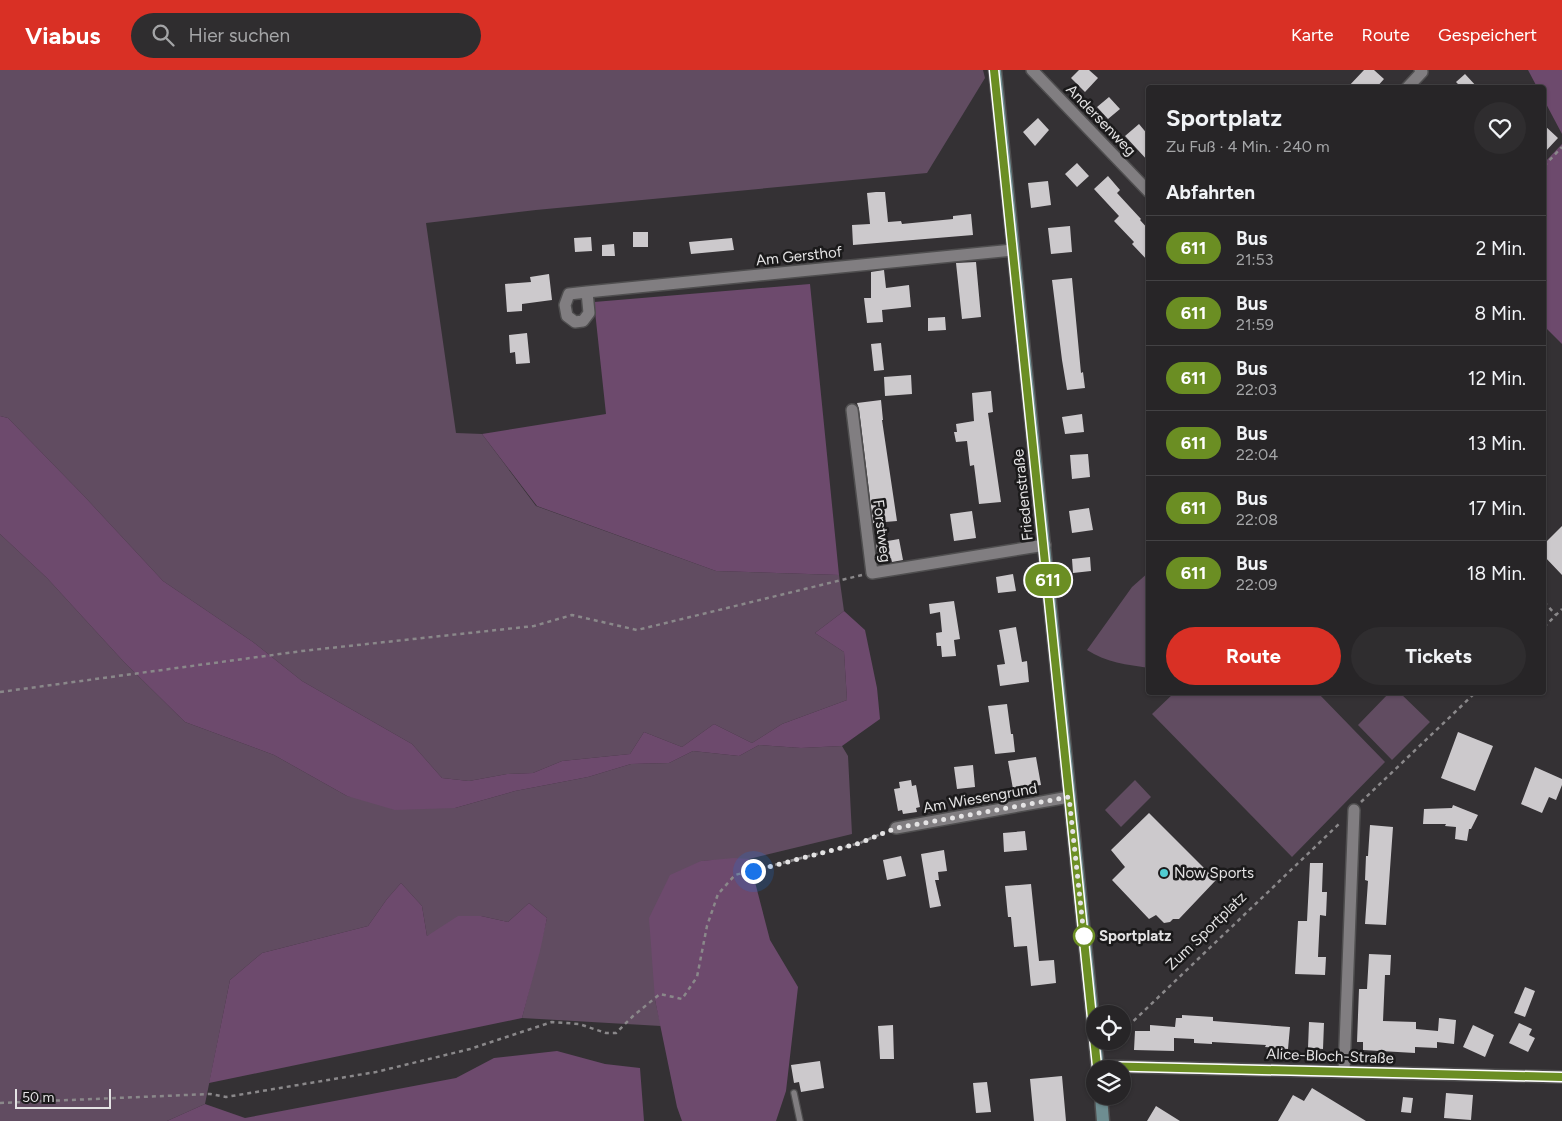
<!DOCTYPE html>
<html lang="de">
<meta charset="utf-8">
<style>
:root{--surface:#272527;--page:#2f2d2f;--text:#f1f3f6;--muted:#a4a5a7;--line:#434244;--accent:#d93025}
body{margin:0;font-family:Figtree,sans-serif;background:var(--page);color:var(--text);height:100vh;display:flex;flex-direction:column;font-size:19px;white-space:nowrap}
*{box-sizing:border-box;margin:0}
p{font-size:16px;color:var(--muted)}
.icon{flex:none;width:28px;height:28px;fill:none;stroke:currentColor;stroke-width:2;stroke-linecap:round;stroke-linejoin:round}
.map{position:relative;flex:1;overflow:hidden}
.panel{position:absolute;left:1146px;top:15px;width:400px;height:610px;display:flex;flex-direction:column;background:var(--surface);border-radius:5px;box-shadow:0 1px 4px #0004,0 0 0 1px var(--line)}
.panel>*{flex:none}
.badge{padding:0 10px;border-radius:16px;font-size:18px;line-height:32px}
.controls{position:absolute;left:1086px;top:935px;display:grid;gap:10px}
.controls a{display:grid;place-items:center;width:45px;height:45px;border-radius:50%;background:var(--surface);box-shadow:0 1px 4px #0004,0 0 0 1px var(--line);font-size:25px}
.scale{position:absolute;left:15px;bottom:12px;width:96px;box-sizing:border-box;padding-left:5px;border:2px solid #e4e3e4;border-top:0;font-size:14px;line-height:18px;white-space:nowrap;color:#e4e3e4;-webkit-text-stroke:4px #1b1a1b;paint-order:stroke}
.you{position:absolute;width:25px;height:25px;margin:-12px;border:4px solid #fff;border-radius:50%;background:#1a73e8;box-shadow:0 0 0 8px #1a73e833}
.map>.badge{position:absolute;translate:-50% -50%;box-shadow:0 0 0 2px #fff}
h2{padding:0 20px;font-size:19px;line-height:45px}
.round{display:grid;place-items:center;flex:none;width:52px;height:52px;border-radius:26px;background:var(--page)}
.head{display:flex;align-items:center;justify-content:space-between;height:85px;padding:0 20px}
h1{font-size:24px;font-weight:700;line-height:38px}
.cta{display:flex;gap:10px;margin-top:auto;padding:10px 20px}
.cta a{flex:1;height:58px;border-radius:30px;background:var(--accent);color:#fff;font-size:20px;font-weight:700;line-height:58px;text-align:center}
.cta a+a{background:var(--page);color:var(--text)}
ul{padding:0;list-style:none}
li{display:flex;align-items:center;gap:15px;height:65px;padding:0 20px;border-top:1px solid var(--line)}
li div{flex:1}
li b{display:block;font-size:19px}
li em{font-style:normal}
li .badge{min-width:55px;font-weight:700;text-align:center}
header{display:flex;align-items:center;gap:30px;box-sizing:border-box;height:70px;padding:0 25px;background:var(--accent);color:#fff}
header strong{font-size:24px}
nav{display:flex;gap:28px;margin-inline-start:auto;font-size:18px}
.search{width:350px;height:45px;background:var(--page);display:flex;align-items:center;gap:12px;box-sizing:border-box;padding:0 18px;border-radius:28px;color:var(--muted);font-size:19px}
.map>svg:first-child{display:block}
</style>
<header>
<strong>Viabus</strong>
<div class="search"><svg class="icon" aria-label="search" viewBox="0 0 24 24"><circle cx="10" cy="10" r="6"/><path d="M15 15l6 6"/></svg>Hier suchen</div>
<nav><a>Karte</a><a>Route</a><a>Gespeichert</a></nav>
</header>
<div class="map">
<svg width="1562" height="1051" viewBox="0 0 1562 1051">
<rect width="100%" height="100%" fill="#343134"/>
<path fill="#614c61" d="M 0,0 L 983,0 L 985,8 L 927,103 L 536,140 L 426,153 L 456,363 L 482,364 L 536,436 L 716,501 L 839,505 L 844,541 L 815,563 L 844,582 L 847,630 L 782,654 L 752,673 L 714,654 L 682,677 L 644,662 L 630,684 L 562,691 L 533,703 L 507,704 L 469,711 L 442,708 L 412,674 L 302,611 L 253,572 L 163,511 L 84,426 L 8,348 L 0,346 Z
M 0,464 L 47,508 L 124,592 L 185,652 L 274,685 L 347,726 L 455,738 L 515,721 L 588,707 L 631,694 L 669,693 L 693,681 L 739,686 L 759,675 L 801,678 L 842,676 L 848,686 L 852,764 L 749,789 L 701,791 L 655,930 L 661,956 L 522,948 L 547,848 L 529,833 L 508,852 L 481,846 L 427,866 L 422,836 L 401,813 L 387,829 L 368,856 L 262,883 L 230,910 L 205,1034 L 167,1051 L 0,1051 Z
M 1149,502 L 1149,598 C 1128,595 1105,592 1087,580 L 1132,517 Z
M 1390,622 L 1400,623 L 1430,652 L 1392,690 L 1358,655 Z
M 1174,623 L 1318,623 L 1385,692 L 1292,787 L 1152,644 Z
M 1135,710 L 1151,727 L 1121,757 L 1105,740 Z"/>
<path fill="#6d4a6d" d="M 1528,0 L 1562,0 L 1562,64 L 1544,30 L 1544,18 L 1537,17 Z
M 1562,74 L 1562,274 L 1544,256 L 1544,93 Z
M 810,214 L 839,505 L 716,501 L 537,436 L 482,364 L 606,344 L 594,232 Z
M 0,346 L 8,348 L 84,426 L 163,511 L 253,572 L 302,611 L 412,674 L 442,708 L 469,711 L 507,704 L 533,703 L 562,691 L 630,684 L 644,662 L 682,677 L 714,654 L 752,673 L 782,654 L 847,630 L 844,582 L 815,563 L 844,541 L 865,560 L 877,618 L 880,649 L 842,676 L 801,678 L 759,675 L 739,686 L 693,681 L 669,693 L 631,694 L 588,707 L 515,721 L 455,738 L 395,740 L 347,726 L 274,685 L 185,652 L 124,592 L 47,508 L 0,464 Z
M 734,788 L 749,789 L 770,870 L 798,917 L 786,1021 L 776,1051 L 682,1051 L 677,1037 L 655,930 L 649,848 L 670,805 L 701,791 Z
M 401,813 L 422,836 L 427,866 L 458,846 L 481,846 L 508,852 L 529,833 L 547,848 L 540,881 L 522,948 L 209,1013 L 230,910 L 262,883 L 368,856 L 387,829 Z
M 557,981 L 605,994 L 640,998 L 644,1051 L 167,1051 L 205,1034 L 245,1048 L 456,1008 L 494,988 Z"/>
<path fill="#ccc9cc" d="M 1079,0 L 1089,0 L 1098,8 L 1085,22 L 1071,8 Z
M 1364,0 L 1374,0 L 1384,9 L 1376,18 L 1347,18 Z
M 1465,4 L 1478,18 L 1462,18 L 1456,12 Z
M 1109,27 L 1120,39 L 1108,49 L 1097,37 Z
M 1038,48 L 1049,60 L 1035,76 L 1023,62 Z
M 1139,54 L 1149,66 L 1149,92 L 1125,66 Z
M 1544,55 L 1558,68 L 1544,83 Z
M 1077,93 L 1089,106 L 1077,117 L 1065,104 Z
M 1108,106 L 1120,120 L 1117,123 L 1141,149 L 1140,150 L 1149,160 L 1149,192 L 1132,174 L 1134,172 L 1114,151 L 1119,146 L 1094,119 Z
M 1048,111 L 1051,135 L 1031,138 L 1028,113 Z
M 876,122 L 885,122 L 888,152 L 901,151 L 902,154 L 953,149 L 953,146 L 971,144 L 973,165 L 853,175 L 852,155 L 870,154 L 867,123 Z
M 1070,156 L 1072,182 L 1051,184 L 1048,158 Z
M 633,162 L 648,162 L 648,177 L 633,177 Z
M 591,167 L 592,181 L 575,182 L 574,168 Z
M 732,168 L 734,180 L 691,184 L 689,172 Z
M 614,174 L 615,186 L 602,186 L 602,175 Z
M 976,192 L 981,247 L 962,249 L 956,193 Z
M 884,200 L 886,218 L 909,215 L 911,237 L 882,240 L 883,252 L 867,253 L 864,228 L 871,228 L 871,202 Z
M 549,204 L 552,230 L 522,234 L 522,241 L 507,242 L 505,214 L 531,212 L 530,207 Z
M 1072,208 L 1081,303 L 1083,302 L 1085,318 L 1067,320 L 1062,290 L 1052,210 Z
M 945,247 L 946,260 L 928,261 L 928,248 Z
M 527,263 L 530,293 L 516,294 L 515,282 L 510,283 L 509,265 Z
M 881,273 L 884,300 L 874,301 L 871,274 Z
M 911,305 L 912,324 L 885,326 L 884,307 Z
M 991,321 L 993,342 L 988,343 L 1001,432 L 979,434 L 974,395 L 970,396 L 967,371 L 956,372 L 954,362 L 957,362 L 956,354 L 974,351 L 972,323 Z
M 881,330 L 883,350 L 882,350 L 897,451 L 873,453 L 859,339 L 857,333 Z
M 1082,344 L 1084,362 L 1065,364 L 1062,347 Z
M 1088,384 L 1090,407 L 1072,409 L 1070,385 Z
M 1089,438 L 1093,460 L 1072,463 L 1069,441 Z
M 972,441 L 976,468 L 954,471 L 950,444 Z
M 1562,456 L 1562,505 L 1544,486 L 1544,474 Z
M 899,469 L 903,490 L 892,492 L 891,488 L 878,491 L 876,473 Z
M 1090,487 L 1091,501 L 1073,503 L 1072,489 Z
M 1013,504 L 1016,521 L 998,523 L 996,507 Z
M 954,531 L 960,569 L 954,570 L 956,586 L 942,587 L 941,576 L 937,576 L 936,563 L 942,562 L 940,542 L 930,544 L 929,534 Z
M 1016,557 L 1022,592 L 1027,591 L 1029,612 L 1000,616 L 997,595 L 1005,594 L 999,560 Z
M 1007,634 L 1011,664 L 1013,664 L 1015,682 L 995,684 L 988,636 Z
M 1458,662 L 1493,676 L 1475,721 L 1441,708 Z
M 1036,687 L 1041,715 L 1013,719 L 1008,691 Z
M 973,695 L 975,717 L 957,719 L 954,697 Z
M 1535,697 L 1562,709 L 1562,715 L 1556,730 L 1549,727 L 1542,743 L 1521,734 Z
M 911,710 L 912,716 L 916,715 L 920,737 L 916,738 L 917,742 L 903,744 L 902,740 L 898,741 L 894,719 L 900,718 L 899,712 Z
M 1453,735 L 1478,745 L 1471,759 L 1469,759 L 1467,771 L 1455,769 L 1456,757 L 1445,756 L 1446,754 L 1423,754 L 1424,739 L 1452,738 Z
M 1149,743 L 1216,810 L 1179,849 L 1173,849 L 1170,852 L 1164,853 L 1156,845 L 1149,849 L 1112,810 L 1125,797 L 1111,780 Z
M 1370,755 L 1393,757 L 1386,855 L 1365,854 L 1368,811 L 1365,810 L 1366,786 L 1368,786 Z
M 1025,761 L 1027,780 L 1004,782 L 1003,763 Z
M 944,780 L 947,801 L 938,802 L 939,810 L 935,810 L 941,836 L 930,838 L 921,784 Z
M 901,786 L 906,806 L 887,810 L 883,790 Z
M 1310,793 L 1323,793 L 1322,822 L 1327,822 L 1326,846 L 1320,845 L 1318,887 L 1326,887 L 1325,905 L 1295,904 L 1298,851 L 1307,851 Z
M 1031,814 L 1039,891 L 1054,890 L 1056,913 L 1031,916 L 1027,876 L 1014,877 L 1011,847 L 1008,847 L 1005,816 Z
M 1369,884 L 1391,885 L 1390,905 L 1385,905 L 1383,951 L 1416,952 L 1416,959 L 1438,961 L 1439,948 L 1456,950 L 1454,974 L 1437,972 L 1437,978 L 1415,977 L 1415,983 L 1363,980 L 1363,972 L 1357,972 L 1359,919 L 1367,919 Z
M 1525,917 L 1535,921 L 1525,947 L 1514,943 Z
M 1182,945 L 1213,947 L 1213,951 L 1290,957 L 1288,979 L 1265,977 L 1266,975 L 1212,972 L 1212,974 L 1194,973 L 1194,969 L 1174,968 L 1174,981 L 1134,980 L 1135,961 L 1150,961 L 1150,955 L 1175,957 L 1176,948 L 1182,948 Z
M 1309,952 L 1324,953 L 1323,979 L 1308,978 Z
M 1519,953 L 1532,959 L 1529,965 L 1535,968 L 1528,982 L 1509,973 Z
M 893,955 L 894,989 L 880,989 L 878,956 Z
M 1473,955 L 1494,965 L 1485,987 L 1463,977 Z
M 820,991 L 824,1018 L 801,1022 L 799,1012 L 794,1013 L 791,995 Z
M 1062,1006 L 1066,1051 L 1034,1051 L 1030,1009 Z
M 987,1012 L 991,1042 L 976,1043 L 973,1013 Z
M 1312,1018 L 1366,1051 L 1278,1051 L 1293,1025 L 1304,1031 Z
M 1446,1023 L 1473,1025 L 1471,1050 L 1444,1048 Z
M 1403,1027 L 1413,1028 L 1411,1043 L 1401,1042 Z
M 1156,1036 L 1180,1051 L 1147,1051 Z"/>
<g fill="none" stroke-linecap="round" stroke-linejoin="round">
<defs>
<path id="lane" d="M 794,1023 L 800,1051"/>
<path id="street" d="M 1032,0 L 1149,122
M 1407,18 L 1422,2 L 1420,0
M 587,222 L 589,243 L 583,251 L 575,252 L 567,246 L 565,235 L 569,224 L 587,222 L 1013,180
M 852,340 L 872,503 L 1045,475
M 896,758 L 1069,727
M 1097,996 L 1562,1007
M 1344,1001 L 1354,740"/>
<path id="secondary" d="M 995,0 L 1098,999
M 1101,1026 L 1103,1051"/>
</defs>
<use href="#lane" stroke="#4f4e4f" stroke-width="8"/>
<use href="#street" stroke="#4f4e4f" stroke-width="14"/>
<use href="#secondary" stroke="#4f4e4f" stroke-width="15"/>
<path stroke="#8a888a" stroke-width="2.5" stroke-dasharray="4 4" stroke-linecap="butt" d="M 1544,96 L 1562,77
M 1544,532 L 1556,545
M 1544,557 L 1562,539
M 0,622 L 302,581 L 534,556 L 572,545 L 637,560 L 862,505
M 1361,732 L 1476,622
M 1122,962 L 1341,752
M 0,1033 L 210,1024 L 226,1027 L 376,1002 L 470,979 L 552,952 L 579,954 L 606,963 L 616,963 L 633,946 L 660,924 L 682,929 L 697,907 L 707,856 L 718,824 L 735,805 L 860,773 L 885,762"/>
<use href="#lane" stroke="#817e81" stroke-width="5.5"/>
<use href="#street" stroke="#817e81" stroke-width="11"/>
<use href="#secondary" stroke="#6e8d91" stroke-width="12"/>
</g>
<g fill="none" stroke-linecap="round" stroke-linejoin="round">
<defs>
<path id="line" d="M 994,0 L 1097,996 L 1562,1007"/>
</defs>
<use href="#line" stroke="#fff" stroke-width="11"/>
<use href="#line" stroke="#6b8e23" stroke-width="8"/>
<path stroke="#e4e3e4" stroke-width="5" stroke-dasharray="0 9" d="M 753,801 L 860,773 L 896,758 L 1069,727 L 1084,866"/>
</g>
<circle fill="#51ccd1" stroke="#1b1a1b" stroke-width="2" cx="1164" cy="803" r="5"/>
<circle fill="#fff" stroke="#6b8e23" stroke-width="2.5" cx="1084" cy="866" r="10"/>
<g text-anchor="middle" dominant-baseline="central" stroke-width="5" stroke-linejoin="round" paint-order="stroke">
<g font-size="15" fill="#e4e3e4" stroke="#1b1a1b">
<text transform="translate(1101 50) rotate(46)">Andersenweg</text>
<text transform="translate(799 186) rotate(-6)">Am Gersthof</text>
<text transform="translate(1023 425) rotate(-96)">Friedenstraße</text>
<text transform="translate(882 461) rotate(83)">Forstweg</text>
<text transform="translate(980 728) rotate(-10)">Am Wiesengrund</text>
<text transform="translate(1206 861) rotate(-44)">Zum Sportplatz</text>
<text transform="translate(1330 986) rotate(2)">Alice-Bloch-Straße</text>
</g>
<g font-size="15" fill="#e4e3e4" stroke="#1b1a1b" text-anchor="start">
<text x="1174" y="803">Now Sports</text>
</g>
<g font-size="15" font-weight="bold" fill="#e4e3e4" stroke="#1b1a1b" text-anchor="start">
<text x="1099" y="866">Sportplatz</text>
</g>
</g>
</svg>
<div class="controls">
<a><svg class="icon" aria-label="locate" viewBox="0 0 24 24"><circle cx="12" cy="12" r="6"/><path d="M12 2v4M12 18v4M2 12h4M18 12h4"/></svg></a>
<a><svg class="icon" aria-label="layers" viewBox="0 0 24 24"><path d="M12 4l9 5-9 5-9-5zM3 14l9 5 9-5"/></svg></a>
</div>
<div class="scale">50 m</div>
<div class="you" style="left:753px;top:801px"></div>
<b class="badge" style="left:1048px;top:510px;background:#6b8e23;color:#fff">611</b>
<section class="panel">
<div class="head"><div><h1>Sportplatz</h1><p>Zu Fuß · 4 Min. · 240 m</p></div><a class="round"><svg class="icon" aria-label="heart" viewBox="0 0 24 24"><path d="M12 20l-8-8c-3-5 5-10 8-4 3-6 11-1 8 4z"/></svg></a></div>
<h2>Abfahrten</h2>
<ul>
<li><span class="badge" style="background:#6b8e23;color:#fff">611</span><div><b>Bus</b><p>21:53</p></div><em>2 Min.</em></li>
<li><span class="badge" style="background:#6b8e23;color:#fff">611</span><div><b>Bus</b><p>21:59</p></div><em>8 Min.</em></li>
<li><span class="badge" style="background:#6b8e23;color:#fff">611</span><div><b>Bus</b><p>22:03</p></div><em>12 Min.</em></li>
<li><span class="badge" style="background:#6b8e23;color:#fff">611</span><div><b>Bus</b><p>22:04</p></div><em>13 Min.</em></li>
<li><span class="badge" style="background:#6b8e23;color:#fff">611</span><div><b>Bus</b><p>22:08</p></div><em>17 Min.</em></li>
<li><span class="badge" style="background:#6b8e23;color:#fff">611</span><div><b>Bus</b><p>22:09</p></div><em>18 Min.</em></li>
</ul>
<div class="cta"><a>Route</a><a>Tickets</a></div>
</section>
</div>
